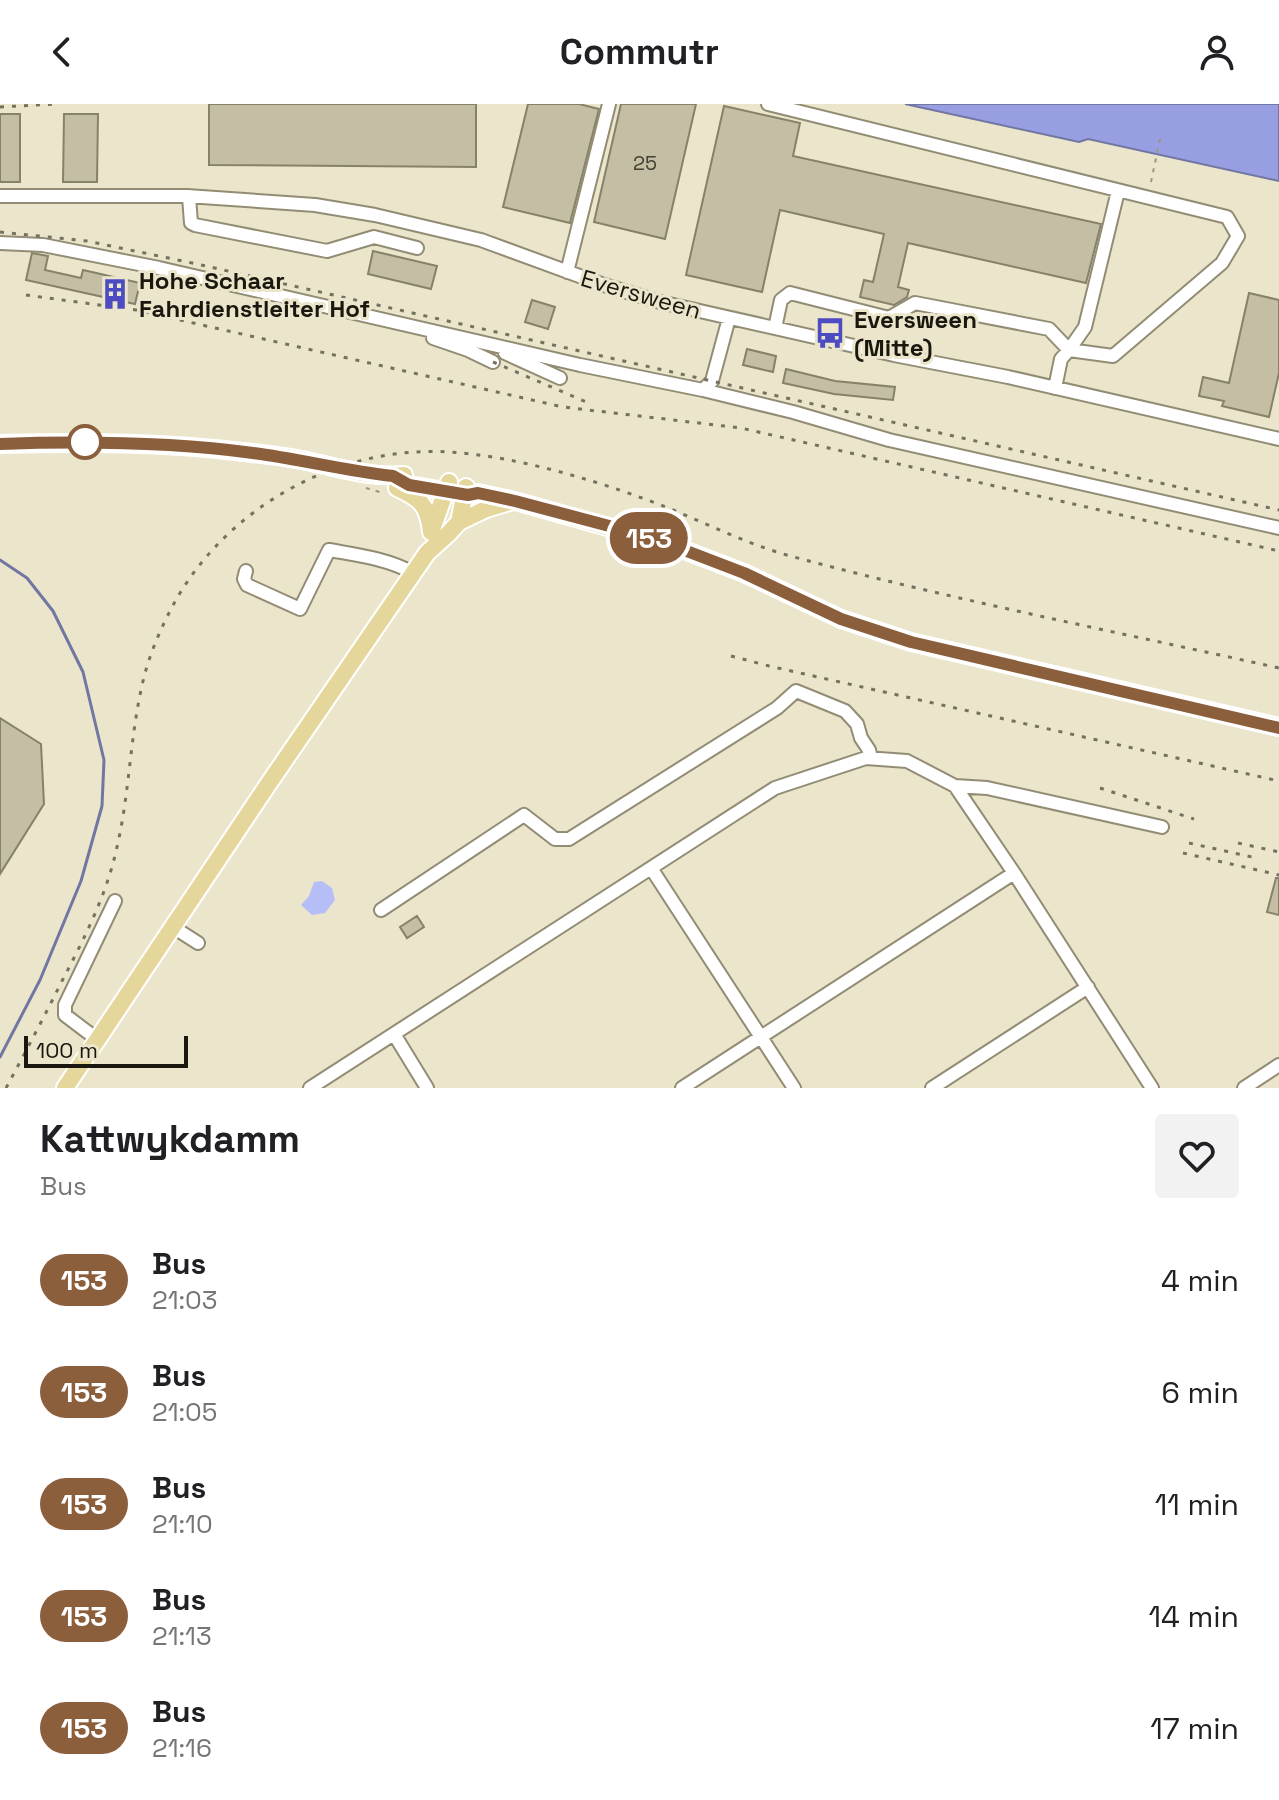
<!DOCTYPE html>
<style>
:root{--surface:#fff;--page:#f2f2f2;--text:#202124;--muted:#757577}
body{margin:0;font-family:"Space Grotesk",sans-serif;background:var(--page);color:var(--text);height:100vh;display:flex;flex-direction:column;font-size:30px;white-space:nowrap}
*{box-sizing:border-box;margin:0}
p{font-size:26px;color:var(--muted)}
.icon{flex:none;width:44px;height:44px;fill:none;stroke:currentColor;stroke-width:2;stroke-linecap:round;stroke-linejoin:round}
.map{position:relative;height:984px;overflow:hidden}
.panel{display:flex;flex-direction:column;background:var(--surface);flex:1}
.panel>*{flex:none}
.badge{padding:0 16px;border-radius:26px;font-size:28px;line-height:52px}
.scale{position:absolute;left:24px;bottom:20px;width:164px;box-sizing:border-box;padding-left:8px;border:4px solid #19170e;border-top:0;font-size:22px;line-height:28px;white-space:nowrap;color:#19170e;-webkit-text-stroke:6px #ebe5cb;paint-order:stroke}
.map>.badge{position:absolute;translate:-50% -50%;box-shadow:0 0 0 4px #fff}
.round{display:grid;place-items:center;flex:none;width:84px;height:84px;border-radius:8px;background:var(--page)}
.head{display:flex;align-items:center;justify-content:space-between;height:136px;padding:0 40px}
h1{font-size:38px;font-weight:700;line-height:60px}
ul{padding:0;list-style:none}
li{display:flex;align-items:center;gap:24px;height:112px;padding:0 40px}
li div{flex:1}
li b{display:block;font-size:30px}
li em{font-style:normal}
li .badge{min-width:88px;font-weight:700;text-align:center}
header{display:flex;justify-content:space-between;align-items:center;height:104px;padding:0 40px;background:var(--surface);font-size:36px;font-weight:700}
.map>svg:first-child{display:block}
</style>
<header><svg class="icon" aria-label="back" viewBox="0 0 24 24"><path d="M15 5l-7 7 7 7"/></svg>Commutr<svg class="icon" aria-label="person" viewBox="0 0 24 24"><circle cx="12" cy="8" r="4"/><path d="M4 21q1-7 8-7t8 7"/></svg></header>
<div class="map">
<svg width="1279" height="984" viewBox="0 0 1279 984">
<rect width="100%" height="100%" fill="#ebe5cb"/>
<path fill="#b6bef7" d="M 322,777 L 332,784 L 335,796 L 325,809 L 312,811 L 301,801 L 309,792 L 314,778 Z"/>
<path fill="#979fe2" stroke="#7176a2" stroke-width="2" d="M 905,0 L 1279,0 L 1279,77 L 1088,35 L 1079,38 Z"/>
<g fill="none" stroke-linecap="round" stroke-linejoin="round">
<path stroke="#7176a2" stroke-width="3" d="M 0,456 L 27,474 L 53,507 L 83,568 L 104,656 L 102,702 L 81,777 L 40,876 L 0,953"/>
</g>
<path fill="#c4bea5" stroke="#868169" stroke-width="2" d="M 209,0 L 476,0 L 476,63 L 209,61 Z
M 528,0 L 579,0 L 599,5 L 570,119 L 503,103 Z
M 621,0 L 696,0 L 665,135 L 594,118 Z
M 724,2 L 800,19 L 793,52 L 1101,120 L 1086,179 L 908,139 L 898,183 L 909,186 L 907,193 L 894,201 L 860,193 L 864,176 L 873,178 L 884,130 L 780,106 L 762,188 L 686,171 Z
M 0,10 L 20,10 L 20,78 L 0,78 Z
M 64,10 L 98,10 L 97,78 L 63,78 Z
M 373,147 L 437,162 L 431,185 L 368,170 Z
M 32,149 L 48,152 L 45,166 L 81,174 L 83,166 L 140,179 L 135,200 L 26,176 Z
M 1249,189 L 1279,196 L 1279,269 L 1269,313 L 1222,302 L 1224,297 L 1199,292 L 1203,273 L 1229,279 Z
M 532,196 L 555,203 L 548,225 L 525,218 Z
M 747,245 L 776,252 L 773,268 L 743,261 Z
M 786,265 L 835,277 L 895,283 L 893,296 L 834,290 L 783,279 Z
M 0,614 L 41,640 L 44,700 L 0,770 Z
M 1276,774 L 1279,774 L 1279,811 L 1267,808 Z
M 417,812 L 424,823 L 407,834 L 400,823 Z"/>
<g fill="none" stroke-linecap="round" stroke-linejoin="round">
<defs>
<path id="minor" d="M 768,0 L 1227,113 L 1238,132 L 1222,159 L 1113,252 L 1069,246 L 1061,255 L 1055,284
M 0,92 L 187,92 L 315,101 L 375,111 L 481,136 L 604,181 L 660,198 L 894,251 L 1008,273 L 1279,335
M 189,93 L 191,119 L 195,121 L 327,147 L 374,133 L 417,144
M 0,139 L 43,141 L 159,164 L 580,261 L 703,286 L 712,277 L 729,214
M 567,168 L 609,0
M 775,224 L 781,196 L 790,189 L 889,214 L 915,199 L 1049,225 L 1069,246 L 1085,223 L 1118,87
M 433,234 L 468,246 L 493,258
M 505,249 L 560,274
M 703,286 L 793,308 L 889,336 L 1279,424
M 246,467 L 244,475 L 247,481 L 300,505 L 329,446 C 357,451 389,455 413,469
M 955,682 L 1014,769 L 1152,984
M 651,764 L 794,984
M 381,806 L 524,711 L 555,735 L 569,735 L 777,604 L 796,587 L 845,607 L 857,620 L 861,634 L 869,646 L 871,654
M 173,823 L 198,839
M 394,930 L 427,984
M 98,936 L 65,911 L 65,901 L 115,797
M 310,984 L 775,684 L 866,654 L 907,657 L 955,682 L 987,684 L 1162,723
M 682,984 L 1014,769
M 932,984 L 1088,883
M 1244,984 L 1279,961"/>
<path id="major" d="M 0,340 C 84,338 168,338 252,349 C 270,351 289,353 307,357 C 338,364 371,374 404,371
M 393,372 L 409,381 L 468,391 L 478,389 L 515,397 L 671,441 L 744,469 L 841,515 L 911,538 L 1279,623
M 397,384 C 421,395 428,401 431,428
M 459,418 L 486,405 L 513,397
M 431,428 L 449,378
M 65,984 L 269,679 L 427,449 L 449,429 L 459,418 L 466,383"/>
</defs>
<use href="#minor" stroke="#928c74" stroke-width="16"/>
<use href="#major" stroke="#fff" stroke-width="20"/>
<path stroke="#9a9682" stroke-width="2" stroke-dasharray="4 6" stroke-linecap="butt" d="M 1151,78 L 1160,35
M 366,384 L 383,389"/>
<use href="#minor" stroke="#fff" stroke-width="12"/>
<use href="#major" stroke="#e5d79b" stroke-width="16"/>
<path stroke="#757161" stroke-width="3" stroke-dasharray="4 8" stroke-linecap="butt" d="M 0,3 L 55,0
M 0,128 L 87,137 L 197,160 L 1279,406
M 26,191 L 136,206 L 563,303 L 741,324 L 1279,447
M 493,258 L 591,300
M 731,552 L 769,562 L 1279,677
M 1100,684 L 1194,715
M 1189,739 L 1252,753
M 1238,739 L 1279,748
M 1183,749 L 1279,771
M 6,984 C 25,949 44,913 62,877 C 84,835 107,790 117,743 C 130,687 130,629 144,573 C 151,546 163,519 177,494 C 232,400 341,341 450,348 C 511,352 585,373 642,394 C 693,412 741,439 794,453 C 954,496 1117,528 1279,564"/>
</g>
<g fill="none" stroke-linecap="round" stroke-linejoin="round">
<defs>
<path id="line" d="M 0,340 C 84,337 169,338 253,349 C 300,355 346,367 393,372 L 409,381 L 468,391 L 478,389 L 515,397 L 613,423 L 671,441 L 744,469 L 841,515 L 911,538 L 1279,624"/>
</defs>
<use href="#line" stroke="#fff" stroke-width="18"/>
<use href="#line" stroke="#8b5e3c" stroke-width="12"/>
</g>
<defs>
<symbol id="building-bare" viewBox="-9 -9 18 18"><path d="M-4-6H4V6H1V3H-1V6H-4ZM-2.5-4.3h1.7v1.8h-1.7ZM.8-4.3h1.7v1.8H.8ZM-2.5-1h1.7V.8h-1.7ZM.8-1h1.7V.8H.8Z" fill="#4d4bc2" stroke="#ebe5cb" stroke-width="2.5" paint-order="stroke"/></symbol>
<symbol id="bus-bare" viewBox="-9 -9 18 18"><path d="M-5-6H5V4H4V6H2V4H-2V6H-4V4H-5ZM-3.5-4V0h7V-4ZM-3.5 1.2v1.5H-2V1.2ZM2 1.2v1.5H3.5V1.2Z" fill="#4d4bc2" stroke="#ebe5cb" stroke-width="2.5" paint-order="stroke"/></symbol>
</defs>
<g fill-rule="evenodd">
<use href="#building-bare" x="93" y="168" width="44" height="44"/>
<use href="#bus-bare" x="808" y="207" width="44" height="44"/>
</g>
<circle fill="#fff" stroke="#8b5e3c" stroke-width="4" cx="85" cy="338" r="16"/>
<g text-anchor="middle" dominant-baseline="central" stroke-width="6" stroke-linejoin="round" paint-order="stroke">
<g font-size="20" fill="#444134">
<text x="645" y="59">25</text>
</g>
<g font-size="24" font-weight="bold" fill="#19170e" stroke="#ebe5cb" text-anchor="start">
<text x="139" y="176">Hohe Schaar<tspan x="139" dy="28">Fahrdienstleiter Hof</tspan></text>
<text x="854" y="215">Eversween<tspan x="854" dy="28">(Mitte)</tspan></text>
</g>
<g font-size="24" fill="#19170e" stroke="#ebe5cb">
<text transform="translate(641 190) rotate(16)">Eversween</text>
</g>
</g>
</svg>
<div class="scale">100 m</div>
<b class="badge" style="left:649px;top:434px;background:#8b5e3c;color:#fff">153</b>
</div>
<section class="panel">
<div class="head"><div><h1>Kattwykdamm</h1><p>Bus</p></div><a class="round"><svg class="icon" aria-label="heart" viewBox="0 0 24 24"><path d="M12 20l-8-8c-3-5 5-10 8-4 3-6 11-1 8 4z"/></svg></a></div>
<ul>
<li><span class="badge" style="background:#8b5e3c;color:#fff">153</span><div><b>Bus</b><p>21:03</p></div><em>4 min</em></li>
<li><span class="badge" style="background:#8b5e3c;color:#fff">153</span><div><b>Bus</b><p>21:05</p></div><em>6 min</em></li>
<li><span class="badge" style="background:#8b5e3c;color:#fff">153</span><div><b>Bus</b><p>21:10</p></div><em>11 min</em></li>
<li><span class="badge" style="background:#8b5e3c;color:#fff">153</span><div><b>Bus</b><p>21:13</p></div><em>14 min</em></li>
<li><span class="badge" style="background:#8b5e3c;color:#fff">153</span><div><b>Bus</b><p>21:16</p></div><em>17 min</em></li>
</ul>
</section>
